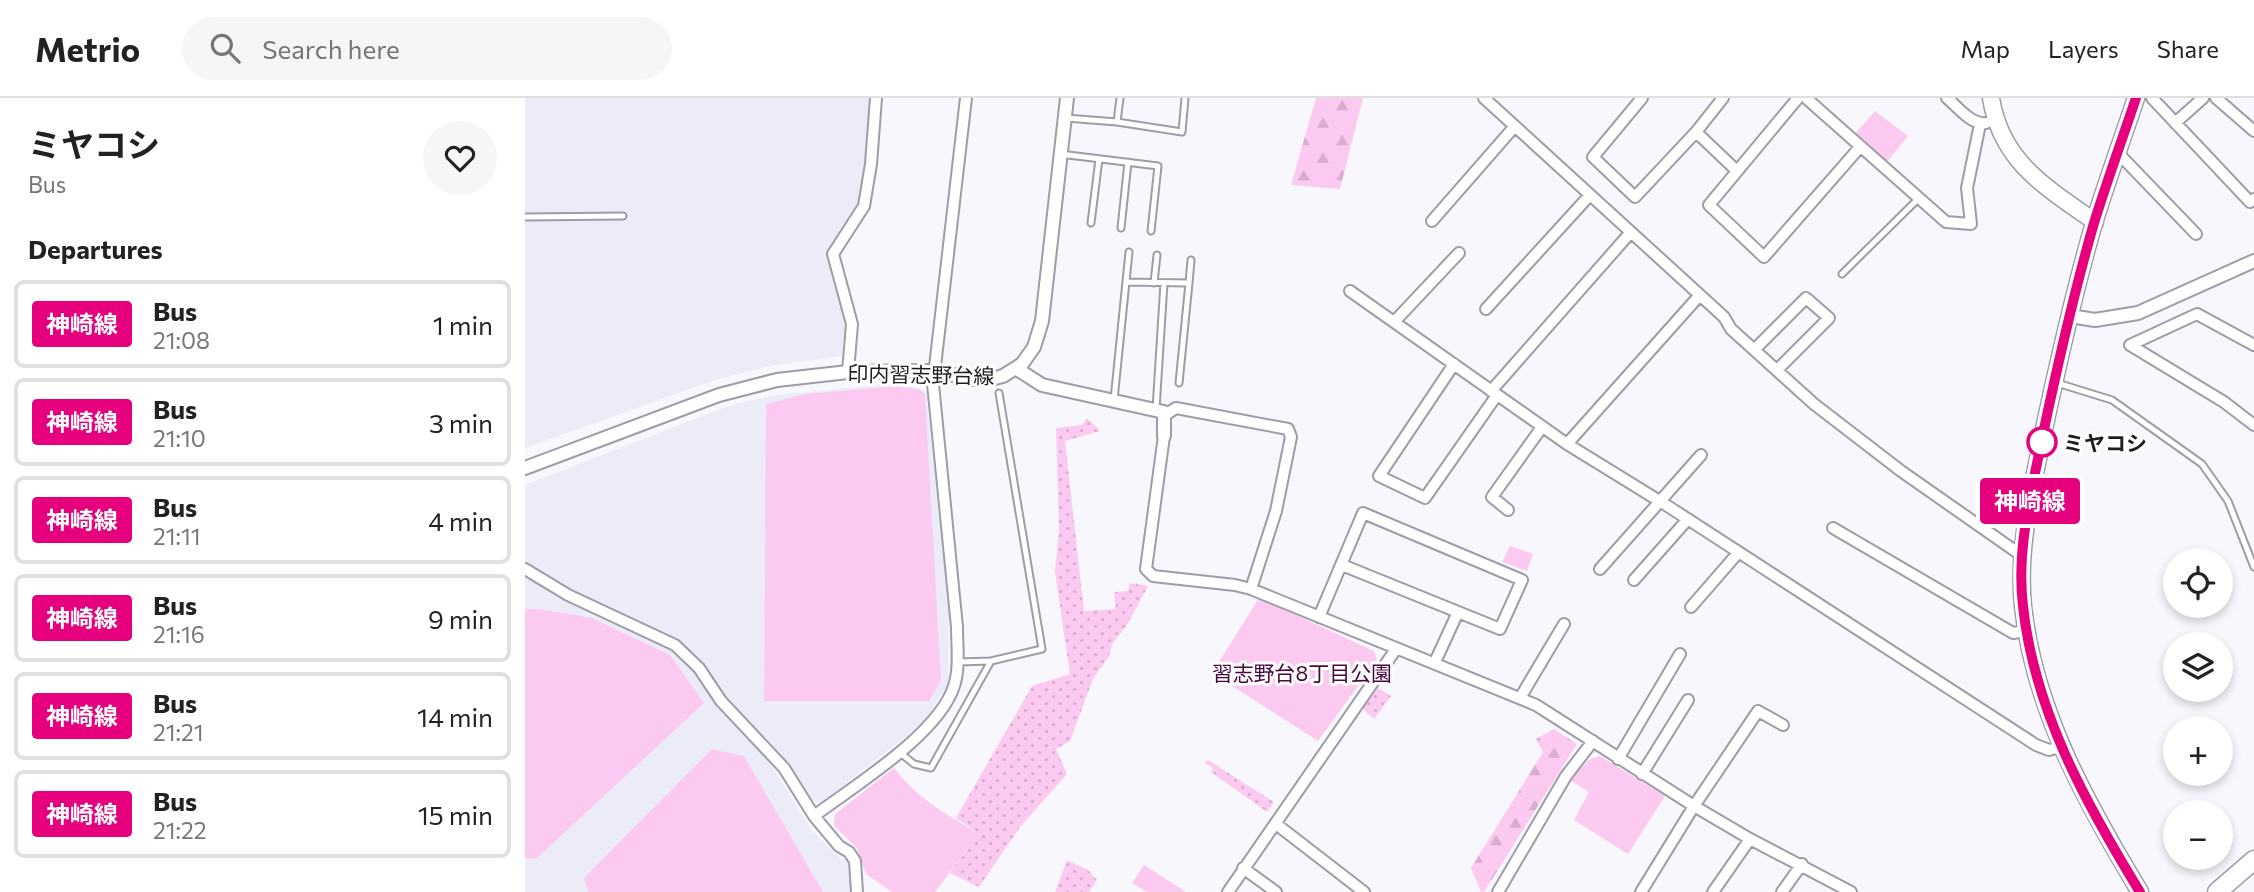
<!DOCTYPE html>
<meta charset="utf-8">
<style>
:root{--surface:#fff;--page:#f6f6f6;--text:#222;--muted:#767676;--line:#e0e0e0}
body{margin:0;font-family:Commissioner,"Noto Sans JP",sans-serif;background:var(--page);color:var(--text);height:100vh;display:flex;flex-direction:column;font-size:26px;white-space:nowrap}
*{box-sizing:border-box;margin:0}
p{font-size:23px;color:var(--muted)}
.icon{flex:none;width:38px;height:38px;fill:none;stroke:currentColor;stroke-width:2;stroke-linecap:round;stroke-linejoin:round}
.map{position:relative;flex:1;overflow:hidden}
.panel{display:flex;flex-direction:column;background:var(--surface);width:525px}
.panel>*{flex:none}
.badge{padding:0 14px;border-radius:5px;font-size:24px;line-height:46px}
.buttons{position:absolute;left:1638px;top:450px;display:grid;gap:14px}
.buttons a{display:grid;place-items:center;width:70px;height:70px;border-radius:50%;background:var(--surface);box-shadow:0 4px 10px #0003;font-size:35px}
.map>.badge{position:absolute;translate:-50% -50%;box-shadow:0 0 0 4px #fff}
h2{padding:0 28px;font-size:26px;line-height:63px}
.round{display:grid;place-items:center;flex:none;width:74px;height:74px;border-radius:37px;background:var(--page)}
.overview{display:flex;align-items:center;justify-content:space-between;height:119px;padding:0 28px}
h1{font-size:33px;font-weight:700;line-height:52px}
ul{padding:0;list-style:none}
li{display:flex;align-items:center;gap:21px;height:88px;margin:0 14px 10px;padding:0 14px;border:4px solid var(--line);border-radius:10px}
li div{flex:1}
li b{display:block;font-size:26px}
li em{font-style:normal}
li .badge{min-width:77px;font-weight:700;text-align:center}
header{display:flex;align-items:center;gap:42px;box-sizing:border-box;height:98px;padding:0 35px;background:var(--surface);border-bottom:2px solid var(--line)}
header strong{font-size:33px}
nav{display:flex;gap:38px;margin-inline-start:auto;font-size:24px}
.search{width:490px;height:63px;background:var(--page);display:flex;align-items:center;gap:18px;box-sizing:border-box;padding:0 24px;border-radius:38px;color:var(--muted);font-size:26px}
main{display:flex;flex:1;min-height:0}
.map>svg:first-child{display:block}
</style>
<header>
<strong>Metrio</strong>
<div class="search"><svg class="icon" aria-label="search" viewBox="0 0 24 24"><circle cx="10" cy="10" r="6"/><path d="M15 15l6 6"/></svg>Search here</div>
<nav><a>Map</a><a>Layers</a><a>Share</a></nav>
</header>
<main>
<section class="panel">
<div class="overview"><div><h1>ミヤコシ</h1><p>Bus</p></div><a class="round"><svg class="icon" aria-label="heart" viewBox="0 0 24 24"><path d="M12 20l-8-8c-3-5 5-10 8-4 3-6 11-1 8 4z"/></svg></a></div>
<h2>Departures</h2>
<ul>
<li><span class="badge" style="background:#e6007e;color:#fff">神崎線</span><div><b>Bus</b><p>21:08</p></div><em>1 min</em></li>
<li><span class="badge" style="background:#e6007e;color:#fff">神崎線</span><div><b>Bus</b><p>21:10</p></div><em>3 min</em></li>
<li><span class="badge" style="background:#e6007e;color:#fff">神崎線</span><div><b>Bus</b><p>21:11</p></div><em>4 min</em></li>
<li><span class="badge" style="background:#e6007e;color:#fff">神崎線</span><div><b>Bus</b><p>21:16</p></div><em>9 min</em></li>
<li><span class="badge" style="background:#e6007e;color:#fff">神崎線</span><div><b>Bus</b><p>21:21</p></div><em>14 min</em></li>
<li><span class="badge" style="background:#e6007e;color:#fff">神崎線</span><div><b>Bus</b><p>21:22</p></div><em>15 min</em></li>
</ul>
</section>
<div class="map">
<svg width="1729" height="794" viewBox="0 0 1729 794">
<defs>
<pattern id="forest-firs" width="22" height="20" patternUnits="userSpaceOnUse" patternTransform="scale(1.75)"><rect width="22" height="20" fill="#fccaf1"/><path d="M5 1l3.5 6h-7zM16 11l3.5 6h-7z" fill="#d8adce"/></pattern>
<pattern id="garden-dots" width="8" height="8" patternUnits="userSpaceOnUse" patternTransform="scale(1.75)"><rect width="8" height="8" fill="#fccaf1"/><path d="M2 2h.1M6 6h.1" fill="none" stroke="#d8adce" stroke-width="1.8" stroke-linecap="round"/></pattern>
</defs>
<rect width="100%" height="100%" fill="#f8f7fd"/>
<path fill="#ecebf8" d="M 0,0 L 345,0 L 341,65 L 335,106 L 304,156 L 321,226 L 317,258 L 250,267 L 190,282 L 0,350 Z
M 373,285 L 397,291 L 401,296 L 424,514 L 423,586 L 400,623 L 296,705 L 284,701 L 262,664 L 202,601 L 179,568 L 154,541 L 47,493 L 0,465 L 0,387 L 198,310 L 226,302 L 254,297 Z
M 0,477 L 41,501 L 147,552 L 171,576 L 192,606 L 241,659 L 287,733 L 317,762 L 321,760 L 326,775 L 326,794 L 0,794 Z"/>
<path fill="#fccaf1" d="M 1350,13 L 1383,38 L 1361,65 L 1330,36 Z
M 374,288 L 395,292 L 400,296 L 416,583 L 404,603 L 239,603 L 241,306 L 280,296 Z
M 985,448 L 1008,456 L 1002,473 L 977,464 Z
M 734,500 L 849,553 L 852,562 L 793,643 L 687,575 Z
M 0,511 L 14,511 L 67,520 L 145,557 L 179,605 L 11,761 L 0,760 Z
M 187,651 L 219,658 L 298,794 L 64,794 L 59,780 Z
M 1075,658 L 1140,698 L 1103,756 L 1049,722 L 1064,694 L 1045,682 L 1065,661 Z
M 369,670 C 395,703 420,715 454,736 L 410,794 L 367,794 L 341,776 L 332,750 L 309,728 L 310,716 Z
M 619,767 L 661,794 L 622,794 L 607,785 Z"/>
<path fill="url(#forest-firs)" d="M 791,0 L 838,0 L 815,91 L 766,87 Z
M 1029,631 L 1052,646 L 959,794 L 956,794 L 946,770 L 1018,654 L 1011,641 Z"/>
<path fill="url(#garden-dots)" d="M 562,320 L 575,333 L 540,343 L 559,513 L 591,511 L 589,494 L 603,493 L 605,485 L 623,488 L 602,527 L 587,546 L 584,558 L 568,581 L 545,643 L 531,651 L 542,676 L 495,729 L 454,789 L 425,775 L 454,736 L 431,720 L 507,588 L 545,576 L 530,474 L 534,431 L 531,330 L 557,327 Z
M 853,590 L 866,598 L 849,621 L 838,611 Z
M 683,662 L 749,704 L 742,714 L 686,674 L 688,670 L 680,665 Z
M 542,762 L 563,772 L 572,782 L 564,794 L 530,794 Z"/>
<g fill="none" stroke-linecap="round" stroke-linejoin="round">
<defs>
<path id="service" d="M 541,20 L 592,24 L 657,34 L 660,0
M 592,24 L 595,0
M 535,56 L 633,68 L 626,133
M 0,119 L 98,118
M 566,125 L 574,61
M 596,130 L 603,64
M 1317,176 L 1394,100
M 601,184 L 664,185 L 654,285
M 629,185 L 632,157
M 664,185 L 666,162
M 1532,285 L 1587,302 L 1677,366 L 1703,403 L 1729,469
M 589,302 L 604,154
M 631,311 L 639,185
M 466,563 L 517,551 L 474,295
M 374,654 L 389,666 L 406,670 L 466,563 L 433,564"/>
<path id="minor" d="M 959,0 L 1199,219 L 1206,231 L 1289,306 L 1376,373 L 1496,457
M 1117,0 L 1068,59 L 1110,99 L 1171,34
M 1198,0 L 1171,34 L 1212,73
M 1273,0 L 1184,107 L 1239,159 L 1335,49
M 1281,0 L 1421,124 L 1446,126 L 1442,90 L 1455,26
M 1422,0 C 1433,9 1446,27 1461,25
M 1627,0 L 1725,104 L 1729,101
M 1691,0 L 1729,33
M 1650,25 L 1678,0
M 1593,55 L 1671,136
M 907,123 L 990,28
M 825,193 L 1042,346 L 1141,407 L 1511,647 L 1524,652 L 1536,649
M 961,211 L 1065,97
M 869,224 L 934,155
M 1729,247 L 1672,216 L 1605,247 L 1699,304 L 1729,327
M 1229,252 L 1281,200 L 1304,220 L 1252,272
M 929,266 L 854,378 L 900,400 L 972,297
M 323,274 L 327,226 L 308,156 L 339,108 L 346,66 L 351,0
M 966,293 L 1106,134
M 640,317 L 651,310 L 763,331 L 766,339 L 751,413 L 726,491
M 639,338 L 621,471 L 628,478 L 710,487 L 726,491 L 1011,607 L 1169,708 L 1225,741 L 1326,794
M 1042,346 L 1174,198
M 983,412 L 967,399 L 1017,329
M 1308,430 L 1488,535 L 1501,533
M 0,471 L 43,497 L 150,547 L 174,570 L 196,603 L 259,670 L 289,718 L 314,748 L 324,754 L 330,763 L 332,794
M 1075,471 L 1176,357
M 1109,482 L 1163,421
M 1166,509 L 1213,455
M 794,519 L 838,415 L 997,482 L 975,531 L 817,467
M 910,564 L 933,514
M 995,600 L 1039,526
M 1093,661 L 1155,556
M 1117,676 L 1163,602
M 289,718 C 329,688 414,636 429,588 C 435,570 432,548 432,529 L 408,286 L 441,0
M 751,726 L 839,794
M 718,770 L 751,794
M 703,794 L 871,551
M 973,794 L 1041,678 L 1068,643
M 1116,794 L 1169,708 L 1233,613 L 1258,627
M 1188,794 L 1225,741
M 1257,794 L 1277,766"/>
<path id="tertiary" d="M 1545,218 L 1570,222 L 1613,215 L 1729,163
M 492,271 L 517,287 L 639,314 L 639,338
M 0,370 L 194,297 L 252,282 L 323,274 L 409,273 L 449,281 L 466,281 L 478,278 L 497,266 L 509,249 L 517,223 L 542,0"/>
<path id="primary" d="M 1466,0 C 1476,64 1521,89 1570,124
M 1611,0 C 1597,42 1582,83 1569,125 C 1549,194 1533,265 1518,336 C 1507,392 1492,451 1498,508 C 1509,612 1562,706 1615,794"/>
<path id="trunk" d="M 1692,794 L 1729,762"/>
</defs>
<use href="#service" stroke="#9d9ca8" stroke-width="9"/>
<use href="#minor" stroke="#9d9ca8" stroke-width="14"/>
<use href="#tertiary" stroke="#9d9ca8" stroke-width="16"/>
<use href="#primary" stroke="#9d9ca8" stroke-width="19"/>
<use href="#trunk" stroke="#9d9ca8" stroke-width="21"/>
<use href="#service" stroke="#fff" stroke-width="5"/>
<use href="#minor" stroke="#fff" stroke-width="10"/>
<use href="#tertiary" stroke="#fff" stroke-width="12"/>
<use href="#primary" stroke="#fff" stroke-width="16"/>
<use href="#trunk" stroke="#fff" stroke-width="18"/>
</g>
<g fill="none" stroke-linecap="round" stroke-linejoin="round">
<defs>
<path id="line" d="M 1611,0 C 1597,42 1582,83 1569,125 C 1549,194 1533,265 1518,336 C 1507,392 1491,451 1498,508 C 1509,612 1561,706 1615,794"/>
</defs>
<use href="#line" stroke="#fff" stroke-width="16"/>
<use href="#line" stroke="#e6007e" stroke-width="10"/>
</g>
<circle fill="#fff" stroke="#e6007e" stroke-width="3.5" cx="1517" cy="344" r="14"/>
<g text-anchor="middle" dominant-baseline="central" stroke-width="6" stroke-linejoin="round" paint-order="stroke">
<g font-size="21" fill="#1e1d22" stroke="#fff">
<text transform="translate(396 276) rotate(1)">印内習志野台線</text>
</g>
<g font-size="21" font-weight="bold" fill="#1e1d22" stroke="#fff" text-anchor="start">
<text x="1538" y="344">ミヤコシ</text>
</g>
<g font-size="21" fill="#490542" stroke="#fff">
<text x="777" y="574">習志野台8丁目公園</text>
</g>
</g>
</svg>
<div class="buttons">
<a><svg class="icon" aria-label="locate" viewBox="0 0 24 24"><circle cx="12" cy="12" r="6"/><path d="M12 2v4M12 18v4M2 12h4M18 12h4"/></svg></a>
<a><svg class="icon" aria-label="layers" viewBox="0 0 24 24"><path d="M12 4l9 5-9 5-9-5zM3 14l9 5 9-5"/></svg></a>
<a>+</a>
<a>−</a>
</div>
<b class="badge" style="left:1505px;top:403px;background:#e6007e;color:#fff">神崎線</b>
</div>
</main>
